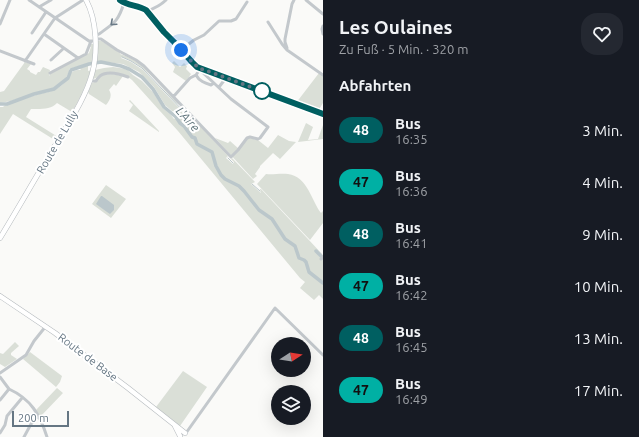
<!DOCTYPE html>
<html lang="de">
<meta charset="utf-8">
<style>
:root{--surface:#171b24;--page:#242831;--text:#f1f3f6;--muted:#9ea1a6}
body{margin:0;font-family:Ubuntu,sans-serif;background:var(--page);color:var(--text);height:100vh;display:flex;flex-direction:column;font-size:15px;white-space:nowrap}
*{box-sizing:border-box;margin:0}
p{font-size:13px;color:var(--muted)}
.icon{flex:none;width:22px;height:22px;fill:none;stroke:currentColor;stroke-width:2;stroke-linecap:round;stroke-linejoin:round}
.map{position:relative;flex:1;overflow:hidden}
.drawer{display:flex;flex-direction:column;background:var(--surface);width:316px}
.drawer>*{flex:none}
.badge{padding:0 8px;border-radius:13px;font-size:14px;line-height:26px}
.needle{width:26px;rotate:78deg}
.tools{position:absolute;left:271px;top:337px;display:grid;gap:8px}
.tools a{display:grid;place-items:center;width:40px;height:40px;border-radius:50%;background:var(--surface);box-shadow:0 4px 16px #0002;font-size:20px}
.scale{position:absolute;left:12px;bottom:10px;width:57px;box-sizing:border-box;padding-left:4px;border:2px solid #657683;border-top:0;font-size:11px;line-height:14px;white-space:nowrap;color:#657683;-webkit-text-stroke:3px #fff;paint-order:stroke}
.you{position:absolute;width:20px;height:20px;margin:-10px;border:3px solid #fff;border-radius:50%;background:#1a73e8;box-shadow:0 0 0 6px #1a73e833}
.map>.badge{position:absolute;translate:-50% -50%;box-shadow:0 0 0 2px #fff}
h2{padding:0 16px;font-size:15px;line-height:36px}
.round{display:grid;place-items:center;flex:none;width:42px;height:42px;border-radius:16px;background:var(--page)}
.overview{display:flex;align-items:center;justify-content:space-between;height:68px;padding:0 16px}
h1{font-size:19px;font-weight:700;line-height:30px}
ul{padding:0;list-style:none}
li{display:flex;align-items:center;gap:12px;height:52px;padding:0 16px}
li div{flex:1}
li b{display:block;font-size:15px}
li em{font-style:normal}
li .badge{min-width:44px;font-weight:700;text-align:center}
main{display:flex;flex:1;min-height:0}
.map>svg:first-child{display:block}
</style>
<main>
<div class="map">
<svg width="323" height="437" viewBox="0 0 323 437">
<rect width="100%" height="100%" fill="#fafaf8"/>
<path fill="#dadfd7" d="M 100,40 L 120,53 L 120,54 L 126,56 L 141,64 L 181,106 L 176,103 C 160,86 145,64 122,57 L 121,58 L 131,62 L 143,70 L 183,112 L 187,116 L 189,114 L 228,156 L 226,158 L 233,164 L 234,162 L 231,159 L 232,158 L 255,182 L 251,184 L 261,193 L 260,189 L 261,189 L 323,255 C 320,254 318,250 315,250 L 322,260 L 323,260 L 323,299 L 319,295 L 314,300 L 300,288 L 305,282 L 300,278 L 178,131 L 132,80 L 128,77 L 112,72 L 93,79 L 95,70 L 104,68 L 113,67 L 120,68 L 128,70 L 133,75 L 142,81 L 153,92 L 163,108 L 171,115 L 174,119 L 180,115 L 176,112 L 172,111 L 165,105 L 154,87 L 139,72 L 123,64 L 97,61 L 97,55 L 93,62 L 69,69 L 69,72 L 66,78 L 52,89 L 35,93 L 11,101 L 0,103 L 0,92 L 4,91 L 25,62 L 31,64 L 27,69 L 30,71 L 30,72 L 36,75 L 38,72 L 40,72 L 43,67 L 50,70 L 49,74 L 50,76 L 50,74 L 89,53 L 91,47 L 90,47 L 91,44 L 93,44 L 97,52 L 98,41 L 101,41 Z
M 174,61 L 180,67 L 184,63 L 187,66 L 186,69 L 191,74 L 186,81 L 173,72 L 175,67 L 172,63 Z
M 88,65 L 88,71 L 91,70 C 86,85 80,99 72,112 L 57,103 C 51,110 40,109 31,109 L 26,117 L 58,137 L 56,140 L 53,139 L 13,114 L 0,134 L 0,107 L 3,107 L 5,105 L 36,95 C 41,93 46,93 51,91 C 55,90 59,87 62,85 C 71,78 68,70 80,70 L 81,69 L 79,68 L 79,67 Z
M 319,73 L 323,76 L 323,103 L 318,111 L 296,103 Z
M 112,74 L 123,76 L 116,86 L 114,84 L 109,90 C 113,96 109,101 106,105 L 89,94 L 88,92 L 92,83 C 96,82 98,78 102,76 C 105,74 109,74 112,74 Z
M 130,100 L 159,131 L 159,132 L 129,111 L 133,105 L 129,101 Z
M 306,123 L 313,127 L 308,140 L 318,139 L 323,125 L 323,139 L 298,142 Z
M 278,135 L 289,141 L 296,142 L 280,159 L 273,153 L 260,166 L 260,167 L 255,174 L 257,176 L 253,179 L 215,138 L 228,143 L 230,141 L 239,149 L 248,138 L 258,140 L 268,148 Z
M 266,174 C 273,175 280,173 288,174 C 308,177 311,200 321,213 L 323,211 L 323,223 L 310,240 L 257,184 Z
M 106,185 L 126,199 L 111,218 L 92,204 Z
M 15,342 L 19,346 L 11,353 L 11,355 L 17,359 L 5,367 L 0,364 L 0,353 L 3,354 Z
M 30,352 L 62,376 L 60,382 L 56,387 L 23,359 Z
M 183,371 L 207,387 L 180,426 L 156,407 Z
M 57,388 L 63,393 L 40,417 L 36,410 Z"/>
<path fill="#bbc7cb" d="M 101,196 L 102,196 L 114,205 L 114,210 L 110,214 L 107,212 L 96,204 Z"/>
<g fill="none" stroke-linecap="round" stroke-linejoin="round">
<path stroke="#bbc7cb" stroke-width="1" d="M 122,57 L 131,61 L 142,68 L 187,115
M 228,158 L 233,163
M 252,184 L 260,191"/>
<path stroke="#bbc7cb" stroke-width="3.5" d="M 0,104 L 7,104 L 34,94 L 54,89 L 68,78 L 71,70 L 89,64 L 101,62 L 121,66 L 129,69 L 142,77 L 153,89 L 164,107 L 176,117 L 180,123 L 184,126 L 192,137 L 195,138 L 197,144 L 212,152 L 216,166 L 221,175 L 225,179 L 239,186 L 244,191 L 259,210 L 272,219 L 285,239 L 295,246 L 299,258 L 304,260 L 306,262 L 309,272 L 323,283
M 316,251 L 323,258"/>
<defs>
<path id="major" d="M 0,238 C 19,207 37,175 56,144 C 69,122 85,99 92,74 C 98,52 97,20 86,0
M 0,296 L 55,333 L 128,388 L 185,433
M 175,426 L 180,436"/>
</defs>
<use href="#major" stroke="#b5babe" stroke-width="5.5"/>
<path stroke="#c3c8cc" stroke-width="3" d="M 29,0 L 89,41 L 95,41
M 120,0 C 128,6 137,5 146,10 L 164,32 L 176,44 L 192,63 L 197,67 L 323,114
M 306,0 L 323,14
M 39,7 L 51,0
M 147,11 C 153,9 161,5 166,0
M 268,22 L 282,44 L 287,50 L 323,75
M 0,24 L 10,0
M 323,26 L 322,29 L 323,34
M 32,33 L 46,12
M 95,33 L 97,35 L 99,34 C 114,23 118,22 124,3
M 44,34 L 78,58
M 95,39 L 101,39 L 117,50 L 136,60 L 144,66 L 231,157 L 238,150 L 247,138 L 250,137 L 258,139 L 260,138 L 268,127 L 231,99 L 200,70
M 287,48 L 285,42 L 285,39 L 292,4 L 294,0
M 181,50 L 194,40 L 204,35 L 219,21 L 231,21 L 236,19 L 247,2
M 0,51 L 34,64
M 51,60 L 64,48
M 25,61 L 55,18 L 83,0
M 50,73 L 86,54 L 91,41
M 196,75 C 199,81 205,83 211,85 L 214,83
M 90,81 L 96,81 C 97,79 99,77 100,76 C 108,70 120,74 128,77
M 219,87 L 226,78
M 174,96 L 190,78 L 196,75 L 200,69
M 321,259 L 323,257
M 0,373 L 26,355 L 34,341 L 46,326
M 0,377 L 9,389 L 0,400
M 9,389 C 31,399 40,415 47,437
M 0,433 L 5,425 L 7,416 L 22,398
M 186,433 L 275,308 L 323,355
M 24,437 L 31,424 L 38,416"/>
<use href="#major" stroke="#fff" stroke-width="4.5"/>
</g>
<defs><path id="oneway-chevron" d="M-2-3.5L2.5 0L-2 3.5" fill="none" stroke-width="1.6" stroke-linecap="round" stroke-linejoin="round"/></defs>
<use stroke="#6a7a87" href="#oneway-chevron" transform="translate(113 23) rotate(138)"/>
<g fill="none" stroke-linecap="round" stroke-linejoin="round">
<defs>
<path id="line" d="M 120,0 C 128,6 137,5 146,10 L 164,32 L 174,42 L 192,62 L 197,67 L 323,114"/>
</defs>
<use href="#line" stroke="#fff" stroke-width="9"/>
<use href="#line" stroke="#005f61" stroke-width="6"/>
<path stroke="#657683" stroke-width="4" stroke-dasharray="0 7.2" d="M 181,50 L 192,62 L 199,68 L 262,91"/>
</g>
<circle fill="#fff" stroke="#005f61" stroke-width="2" cx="262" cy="91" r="8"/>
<g text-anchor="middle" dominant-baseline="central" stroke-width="4" stroke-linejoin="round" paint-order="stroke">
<g font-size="11" fill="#657683" stroke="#fff">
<text transform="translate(57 142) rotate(-60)">Route de Lully</text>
<text transform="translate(88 357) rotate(37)">Route de Base</text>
</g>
<g font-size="12" font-style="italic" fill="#60757c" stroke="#fff">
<text transform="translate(188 119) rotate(48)">L'Aire</text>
</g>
</g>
</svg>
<div class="tools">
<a><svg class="needle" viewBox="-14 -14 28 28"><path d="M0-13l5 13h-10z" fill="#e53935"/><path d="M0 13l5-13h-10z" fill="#9ea1a6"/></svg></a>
<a><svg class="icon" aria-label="layers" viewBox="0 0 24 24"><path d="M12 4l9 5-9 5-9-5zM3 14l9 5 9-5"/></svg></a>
</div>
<div class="scale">200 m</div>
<div class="you" style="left:181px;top:50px"></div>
</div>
<section class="drawer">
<div class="overview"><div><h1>Les Oulaines</h1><p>Zu Fuß · 5 Min. · 320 m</p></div><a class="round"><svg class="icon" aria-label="heart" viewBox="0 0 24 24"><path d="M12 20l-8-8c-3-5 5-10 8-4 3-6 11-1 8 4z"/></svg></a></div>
<h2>Abfahrten</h2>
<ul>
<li><span class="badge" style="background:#005f61;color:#fff">48</span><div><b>Bus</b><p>16:35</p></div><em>3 Min.</em></li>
<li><span class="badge" style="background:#00b0a4;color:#111">47</span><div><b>Bus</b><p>16:36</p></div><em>4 Min.</em></li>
<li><span class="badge" style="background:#005f61;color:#fff">48</span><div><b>Bus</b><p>16:41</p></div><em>9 Min.</em></li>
<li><span class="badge" style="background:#00b0a4;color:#111">47</span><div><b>Bus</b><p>16:42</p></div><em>10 Min.</em></li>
<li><span class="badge" style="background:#005f61;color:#fff">48</span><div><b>Bus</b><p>16:45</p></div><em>13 Min.</em></li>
<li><span class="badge" style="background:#00b0a4;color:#111">47</span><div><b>Bus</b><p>16:49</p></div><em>17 Min.</em></li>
</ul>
</section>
</main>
